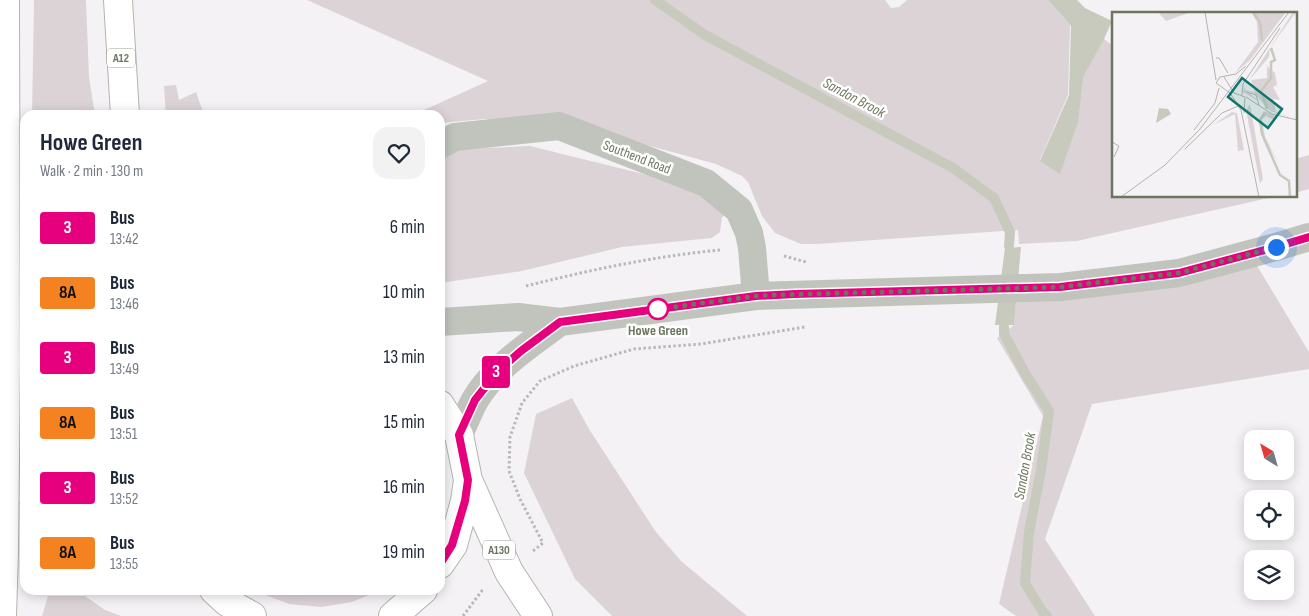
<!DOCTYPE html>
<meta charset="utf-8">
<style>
:root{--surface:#fff;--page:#f2f2f3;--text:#1f2937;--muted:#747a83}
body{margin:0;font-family:"Sofia Sans Condensed",sans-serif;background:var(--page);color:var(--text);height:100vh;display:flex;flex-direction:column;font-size:19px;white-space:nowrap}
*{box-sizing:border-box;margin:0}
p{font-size:16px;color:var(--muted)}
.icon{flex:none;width:28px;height:28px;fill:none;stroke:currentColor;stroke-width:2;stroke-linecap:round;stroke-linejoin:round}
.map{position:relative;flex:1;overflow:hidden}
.sheet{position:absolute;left:20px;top:110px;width:425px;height:485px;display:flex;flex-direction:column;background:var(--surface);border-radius:15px;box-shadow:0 2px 12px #0003}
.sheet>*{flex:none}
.badge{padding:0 10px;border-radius:4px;font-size:18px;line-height:32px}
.needle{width:32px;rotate:323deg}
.fabs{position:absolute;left:1244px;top:430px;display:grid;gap:10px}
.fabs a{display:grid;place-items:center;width:50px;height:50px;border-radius:10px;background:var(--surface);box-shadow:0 2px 12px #0003;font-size:25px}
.you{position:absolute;width:25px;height:25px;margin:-12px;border:4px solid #fff;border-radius:50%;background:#1a73e8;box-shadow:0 0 0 8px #1a73e833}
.map>.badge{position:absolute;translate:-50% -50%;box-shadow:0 0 0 2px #fff}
.round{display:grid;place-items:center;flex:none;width:52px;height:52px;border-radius:15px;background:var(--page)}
.headline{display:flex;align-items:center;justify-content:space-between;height:85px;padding:0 20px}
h1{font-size:24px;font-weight:700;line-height:38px}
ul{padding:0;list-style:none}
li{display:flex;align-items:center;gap:15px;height:65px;padding:0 20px}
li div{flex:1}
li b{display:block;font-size:19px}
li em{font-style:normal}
li .badge{min-width:55px;font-weight:700;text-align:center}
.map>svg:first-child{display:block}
</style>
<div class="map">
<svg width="1309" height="616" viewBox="0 0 1309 616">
<rect width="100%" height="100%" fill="#f5f2f5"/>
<path fill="#dcd3d7" d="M 34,0 L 86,0 L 89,77 L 95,115 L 32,115 Z
M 307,0 L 885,0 L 891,8 L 899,7 L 907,0 L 1048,0 L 1070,25 L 1068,95 L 1040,160 L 1060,173 L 1082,76 L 1103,38 L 1113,46 L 1113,196 L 1278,196 L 1077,241 L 1019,244 L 1018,230 L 817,244 L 801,244 L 775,233 L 762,216 L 748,182 L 742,176 L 716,164 L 603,133 L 559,126 L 485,119 L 440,123 L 440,115 L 413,115 L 488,81 Z
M 176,85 L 179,100 L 196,92 L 204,115 L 166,115 L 164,86 Z
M 530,146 L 684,184 L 730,213 L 722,217 L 720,232 L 712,238 L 622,247 L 522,271 L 440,283 L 440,150 Z
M 1309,155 L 1309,189 L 1295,193 L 1295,159 Z
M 1256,264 L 1309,352 L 1309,369 L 1092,404 L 1045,539 L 1095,616 L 1016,616 L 999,604 L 1043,416 L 997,338 L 1014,325 L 1016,301 Z
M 572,398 L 589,429 L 656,532 L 681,561 L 747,616 L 612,616 L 575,579 L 524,473 L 536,414 Z
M 256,590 L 381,590 L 352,602 L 321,607 L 289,604 L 260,593 Z
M 48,596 L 85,596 L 105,610 L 121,616 L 42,616 Z"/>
<path fill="#c7cabd" d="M 1048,0 L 1077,0 L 1085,8 L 1112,21 L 1104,39 L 1083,77 L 1078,122 L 1060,174 L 1040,161 L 1069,95 L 1071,26 Z
M 1021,247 L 1014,325 L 995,325 L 1005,248 Z"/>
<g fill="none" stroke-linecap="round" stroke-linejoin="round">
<path stroke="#c7cabd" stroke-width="10" d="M 655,0 L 705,35 L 953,168 L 994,198 L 1010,232 L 1009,246
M 1004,327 L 1004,334 L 1026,375 L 1049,411 L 1041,470 L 1029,532 L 1025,583 L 1044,614 L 1047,616"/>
<defs>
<path id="highway" d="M 5,0 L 6,365
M 118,0 L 125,115
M 440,405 L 459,435 L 468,480 L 465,501 L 453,545 L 440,564
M 0,428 L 25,431
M 468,480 L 509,572 L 538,616
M 0,486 L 25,490
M 214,590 L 227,602 L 252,616
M 2,616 L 4,553
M 393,616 L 423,590"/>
</defs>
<use href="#highway" stroke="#b2b6ae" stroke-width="30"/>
<path stroke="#b8bbb5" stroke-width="3" stroke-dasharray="2.5 2.5" stroke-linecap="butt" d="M 784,256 L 806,262
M 526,286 C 590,270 655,256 721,250
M 533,551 L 543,543 L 520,499 L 509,471 L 510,437 L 522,403 L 540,381 L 574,366 L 634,349 L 701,344 L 805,327
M 463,616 L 484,588"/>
<path stroke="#c1c4bc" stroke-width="28" d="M 440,145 L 455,137 L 559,126 L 706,183 L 739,210 L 749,233 L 752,248 L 756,296
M 440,322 L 518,317 L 560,322 L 756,296 L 1061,287 L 1179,273 L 1276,247 L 1309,237
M 459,435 C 464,424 469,411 475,400 C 495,366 530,345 560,322"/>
<use href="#highway" stroke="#fff" stroke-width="28"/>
<defs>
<path id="highway-bridge" d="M 4,553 L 6,365"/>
</defs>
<use href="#highway-bridge" stroke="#b2b6ae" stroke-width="30" stroke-linecap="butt"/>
<use href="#highway-bridge" stroke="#fff" stroke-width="28"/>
</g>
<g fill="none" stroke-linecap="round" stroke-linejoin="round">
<defs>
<path id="line" d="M 440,564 L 452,545 L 465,501 L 468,480 L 459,435 L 475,400 L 497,372 L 521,351 L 560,322 L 756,296 L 795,294 L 1060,287 L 1179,273 L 1276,247 L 1309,237"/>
</defs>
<use href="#line" stroke="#fff" stroke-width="11"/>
<use href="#line" stroke="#e6007e" stroke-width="8"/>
<path stroke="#6c765e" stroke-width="5" stroke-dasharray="0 9" d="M 658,309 L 756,296 L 775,295 L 1060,287 L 1179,273 L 1276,247"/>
</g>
<circle fill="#fff" stroke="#e6007e" stroke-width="2.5" cx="658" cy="309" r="10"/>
<g text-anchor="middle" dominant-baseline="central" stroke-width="5" stroke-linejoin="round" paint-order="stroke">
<g fill="#fff" stroke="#989f8e" stroke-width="1">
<rect x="107" y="48.5" width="28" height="19" rx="4"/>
<rect x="483" y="540.5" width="32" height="19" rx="4"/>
</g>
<g font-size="12" font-weight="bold" fill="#6c765e">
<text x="121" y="58">A12</text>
<text x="499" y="550">A130</text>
</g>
<g font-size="14" fill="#6c765e" stroke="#fff">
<text transform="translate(637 157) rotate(21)">Southend Road</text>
</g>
<g font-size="14" font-weight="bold" fill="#6c765e" stroke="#fff">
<text x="658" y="330">Howe Green</text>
</g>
<g font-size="15" font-style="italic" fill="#71775e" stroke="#fff">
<text transform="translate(854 98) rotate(28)">Sandon Brook</text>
<text transform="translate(1025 466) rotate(-80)">Sandon Brook</text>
</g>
</g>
<g transform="translate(1112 12)">
<rect width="185" height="185" fill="#f5f2f5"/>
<path d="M 46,0 L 79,0 L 54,9 ZM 139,0 L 174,0 L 138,48 L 123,61 L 146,30 L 145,10 ZM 181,0 L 184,0 L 158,36 L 157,45 L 136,70 ZM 155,54 L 163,61 L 165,73 L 161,75 L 168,88 L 161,87 L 164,100 L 180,106 L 158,99 L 142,81 L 135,79 L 148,90 L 131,80 L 133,73 L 133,78 L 143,80 L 139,68 L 155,66 ZM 138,92 L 151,167 L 148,172 L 134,98 ZM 154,99 L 163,104 L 162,108 L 154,104 L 150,107 L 153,125 L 167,152 L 149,121 L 147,108 ZM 120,100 L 125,101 L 132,138 L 126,139 L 123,102 L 101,113 Z" fill="#dcd3d7"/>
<path d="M 47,96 L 56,97 L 59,102 L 44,111 Z" fill="#c7cabd"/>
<path fill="none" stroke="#c7cabd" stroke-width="2.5" d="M 141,0 L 148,10 L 150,29M 155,97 L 149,79 L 159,66 L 159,50 L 163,48 L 159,36M 153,100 L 148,108 L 150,122 L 168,163 L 177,169 L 178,185"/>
<path fill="none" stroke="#b2b5ab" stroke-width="1" d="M 93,0 L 104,68M 104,46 L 107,46 L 116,61M 134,54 L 124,62 L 108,65 L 104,71 L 118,81 L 129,98 L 147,185M 112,65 L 122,81 L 133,85 L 132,101M 135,80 L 144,83 L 147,93M 130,83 L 131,72 L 168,16M 134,85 L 160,102 L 185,108M 82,118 L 103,91 L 107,76M 0,130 L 7,134 L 2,145M 73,137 L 110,101 L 126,94M 9,185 L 53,153 L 88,117 L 177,0"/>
<path fill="#0f766e" fill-opacity="0.15" stroke="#0f766e" stroke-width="2.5" d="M 130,66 L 170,97 L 156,116 L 116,85 Z"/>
<rect width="185" height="185" fill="none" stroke="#6c765e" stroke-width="2.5"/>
</g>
</svg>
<div class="fabs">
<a><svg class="needle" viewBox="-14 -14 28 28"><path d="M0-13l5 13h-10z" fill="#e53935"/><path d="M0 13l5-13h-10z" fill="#747a83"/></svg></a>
<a><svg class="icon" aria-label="locate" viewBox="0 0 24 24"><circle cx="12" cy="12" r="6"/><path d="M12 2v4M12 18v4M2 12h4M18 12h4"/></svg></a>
<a><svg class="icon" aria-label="layers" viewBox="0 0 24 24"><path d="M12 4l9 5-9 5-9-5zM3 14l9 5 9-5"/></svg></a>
</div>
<div class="you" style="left:1276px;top:247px"></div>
<b class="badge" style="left:496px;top:372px;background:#e6007e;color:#fff">3</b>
<section class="sheet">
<div class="headline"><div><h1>Howe Green</h1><p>Walk · 2 min · 130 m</p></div><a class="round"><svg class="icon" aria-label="heart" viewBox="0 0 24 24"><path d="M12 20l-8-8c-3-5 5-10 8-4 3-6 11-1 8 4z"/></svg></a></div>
<ul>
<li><span class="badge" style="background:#e6007e;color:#fff">3</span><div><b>Bus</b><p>13:42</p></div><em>6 min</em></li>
<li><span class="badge" style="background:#f58220;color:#111">8A</span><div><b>Bus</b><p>13:46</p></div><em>10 min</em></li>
<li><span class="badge" style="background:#e6007e;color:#fff">3</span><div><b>Bus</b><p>13:49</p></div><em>13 min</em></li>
<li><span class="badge" style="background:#f58220;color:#111">8A</span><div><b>Bus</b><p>13:51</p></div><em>15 min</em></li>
<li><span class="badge" style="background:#e6007e;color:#fff">3</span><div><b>Bus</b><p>13:52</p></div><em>16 min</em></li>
<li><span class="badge" style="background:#f58220;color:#111">8A</span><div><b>Bus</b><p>13:55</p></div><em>19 min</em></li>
</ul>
</section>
</div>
